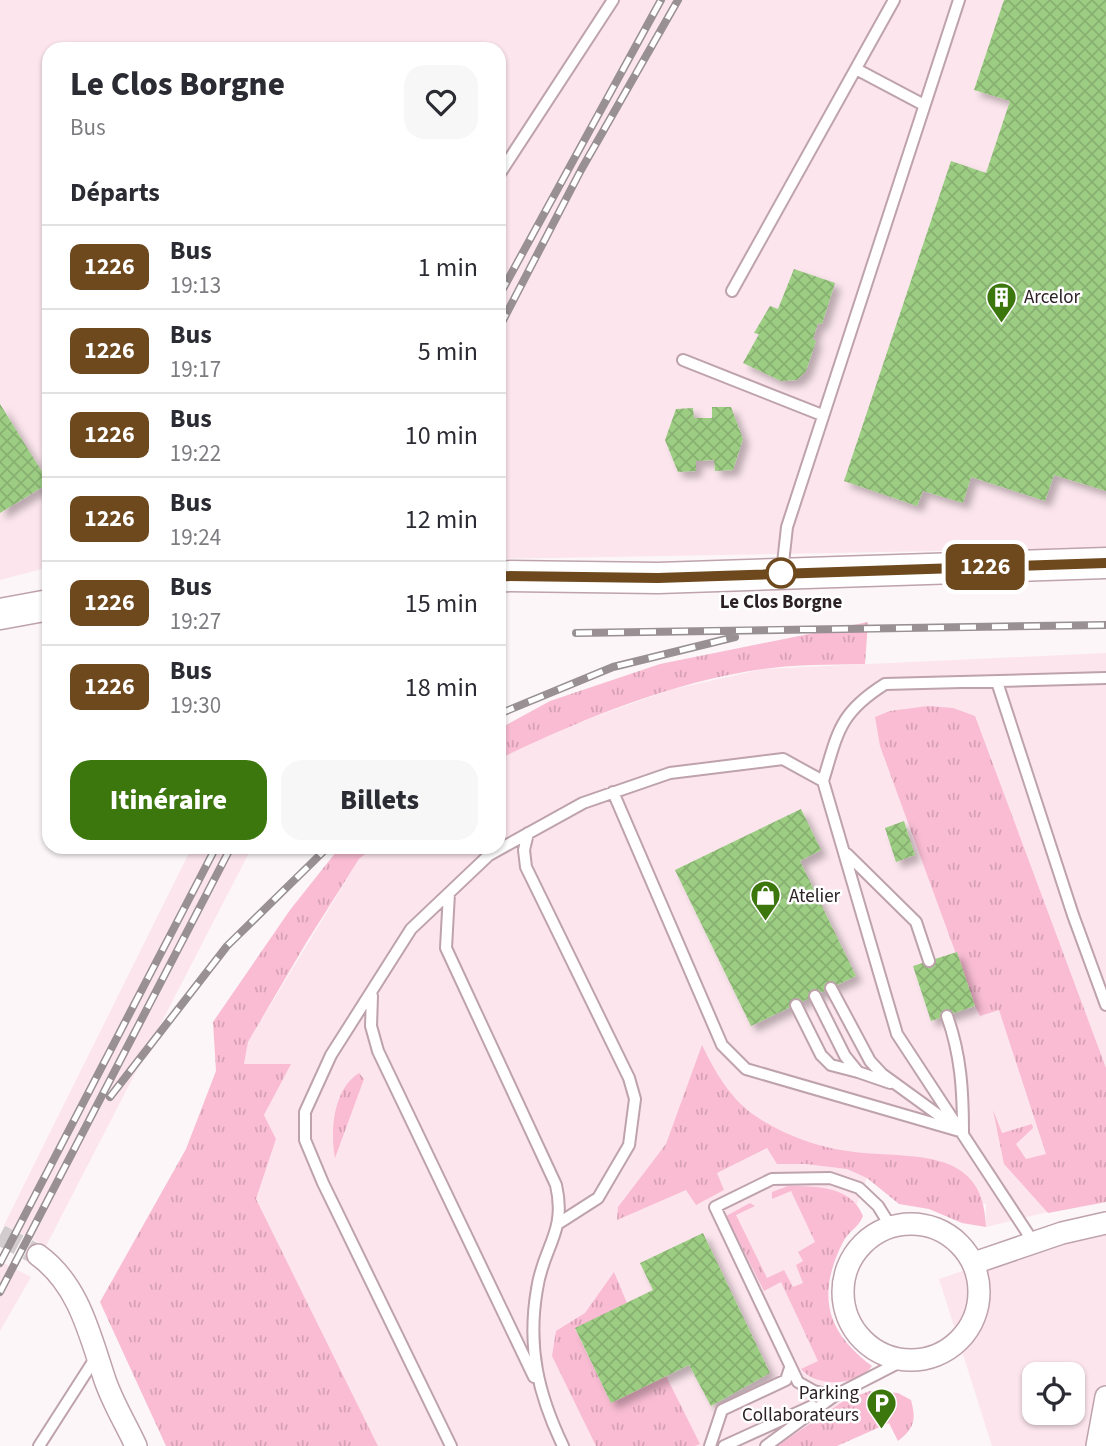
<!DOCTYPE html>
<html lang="fr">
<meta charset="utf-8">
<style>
:root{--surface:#fff;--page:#f7f7f7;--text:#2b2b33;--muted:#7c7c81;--line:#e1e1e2;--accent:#3c770e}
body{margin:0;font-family:"Source Sans 3",sans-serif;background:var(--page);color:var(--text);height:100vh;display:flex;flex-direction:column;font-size:26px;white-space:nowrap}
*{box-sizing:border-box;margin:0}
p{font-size:23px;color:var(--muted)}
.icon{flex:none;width:38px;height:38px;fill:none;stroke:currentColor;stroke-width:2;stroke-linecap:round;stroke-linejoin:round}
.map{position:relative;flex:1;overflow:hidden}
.drawer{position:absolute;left:42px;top:42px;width:464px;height:812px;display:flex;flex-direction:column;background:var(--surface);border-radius:21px;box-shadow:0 2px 5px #0004}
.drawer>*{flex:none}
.badge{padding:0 14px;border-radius:10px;font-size:24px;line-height:46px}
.fabs{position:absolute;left:1022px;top:1362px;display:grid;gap:14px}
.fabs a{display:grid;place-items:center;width:63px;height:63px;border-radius:14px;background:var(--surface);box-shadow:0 2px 5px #0004;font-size:35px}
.map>.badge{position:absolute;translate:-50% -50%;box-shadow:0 0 0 4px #fff}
h2{padding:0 28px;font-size:26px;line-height:63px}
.round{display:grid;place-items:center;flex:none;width:74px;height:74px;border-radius:21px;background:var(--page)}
.summary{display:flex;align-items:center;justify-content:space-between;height:119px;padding:0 28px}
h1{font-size:33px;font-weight:800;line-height:52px}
.cta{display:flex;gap:14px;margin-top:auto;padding:14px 28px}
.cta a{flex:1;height:80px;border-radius:21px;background:var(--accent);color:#fff;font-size:28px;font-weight:800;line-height:80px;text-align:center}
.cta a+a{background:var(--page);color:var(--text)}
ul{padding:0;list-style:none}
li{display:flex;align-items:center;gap:21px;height:84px;padding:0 28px;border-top:2px solid var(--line)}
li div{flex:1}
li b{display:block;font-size:26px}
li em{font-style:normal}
li .badge{min-width:77px;font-weight:700;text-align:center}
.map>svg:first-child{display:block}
</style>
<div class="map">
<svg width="1106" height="1446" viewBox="0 0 1106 1446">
<defs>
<pattern id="grass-tufts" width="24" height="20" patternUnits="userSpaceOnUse" patternTransform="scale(1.75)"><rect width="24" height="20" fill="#f9bcd2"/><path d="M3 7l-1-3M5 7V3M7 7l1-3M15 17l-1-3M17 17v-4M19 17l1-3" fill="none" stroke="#d6a1b4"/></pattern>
<pattern id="building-cross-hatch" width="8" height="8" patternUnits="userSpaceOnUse" patternTransform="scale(1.75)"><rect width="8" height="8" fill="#9ccd83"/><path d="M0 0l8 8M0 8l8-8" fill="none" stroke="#87b071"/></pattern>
<filter id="shadow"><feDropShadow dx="6" dy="6" stdDeviation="3.5" flood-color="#0004"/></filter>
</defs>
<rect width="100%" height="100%" fill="#fcf6f8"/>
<path fill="#fce5ed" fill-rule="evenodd" d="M 0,0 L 1106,0 L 1106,548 L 499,559 L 499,49 L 49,49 L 49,567 L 0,580 Z
M 1106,653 L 1106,1198 L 986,1227 L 986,1204 L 907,1192 L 867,1178 L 854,1212 L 829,1231 L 819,1339 L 845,1400 L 777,1446 L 378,1446 L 256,1199 L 276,1139 L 264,1115 L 290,1064 L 244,1064 L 248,1042 L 359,859 L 374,847 L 499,847 L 499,759 L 555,731 L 669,690 L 763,669 Z
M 192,847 L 252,847 L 46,1246 L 4,1225 Z
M 1106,1225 L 1106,1446 L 992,1446 L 939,1279 L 1092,1227 ZM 1034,1374 L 1073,1374 L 1073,1412 L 1034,1412 Z
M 0,1261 L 31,1277 L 0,1331 Z"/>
<path fill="url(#grass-tufts)" d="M 868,622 L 865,664 C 831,665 796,664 763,669 C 671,682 582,719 499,759 L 499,729 L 550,701 L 660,664 Z
M 928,706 L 953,708 L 975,716 L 1106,1068 L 1106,1202 L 1048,1213 L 1004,1164 L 993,1110 L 1002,1133 L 1032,1124 L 1033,1128 L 1016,1144 L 1026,1159 L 1046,1154 L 999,1010 L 980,1016 L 975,1006 L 880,746 L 875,717 L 890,711 Z
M 340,847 L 374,847 L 359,859 L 306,943 L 248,1042 L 244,1064 L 291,1064 L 264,1115 L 276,1139 L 256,1199 L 378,1446 L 166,1446 L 100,1302 L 186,1149 L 216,1071 L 213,1022 L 290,910 Z
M 702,1045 C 715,1072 731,1100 757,1117 C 782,1134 817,1147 847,1151 C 908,1160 984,1143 986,1227 L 962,1223 L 929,1209 L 899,1204 L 867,1178 L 847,1169 L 806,1164 L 777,1164 L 767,1148 L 717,1173 L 724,1190 L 696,1205 L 686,1190 L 617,1220 L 618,1207 L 666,1144 Z
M 359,1073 L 364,1079 L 335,1158 C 330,1132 333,1089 359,1073 Z
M 788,1186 C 816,1186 851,1186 863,1216 C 859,1227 849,1231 843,1242 C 817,1294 825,1331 872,1366 C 859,1386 816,1388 801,1369 L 818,1361 L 781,1282 L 764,1291 L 726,1216 L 750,1203 L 755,1206 L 736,1215 L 767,1278 L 784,1270 L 793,1287 L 803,1283 L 796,1265 L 803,1261 L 798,1252 L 815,1242 L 791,1191 L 772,1199 L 772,1192 Z
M 614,1272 L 627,1303 L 575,1329 L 611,1403 L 666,1376 L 700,1444 L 695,1446 L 596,1446 L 552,1356 L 556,1331 L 585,1313 Z
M 870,1391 L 898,1393 L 911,1400 C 916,1419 915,1428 898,1441 L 889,1423 L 837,1446 L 777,1446 L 845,1400 Z"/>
<path fill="url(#building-cross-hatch)" filter="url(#shadow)" d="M 1004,0 L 1106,0 L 1106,491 L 1054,475 L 1045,501 L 971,477 L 963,503 L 923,491 L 917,506 L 844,481 L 951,161 L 986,173 L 1010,101 L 974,90 Z
M 794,269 L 835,283 L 822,324 L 818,323 L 813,339 L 816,341 L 806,371 L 797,380 L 781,381 L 743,363 L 759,334 L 754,333 L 770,306 L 778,309 Z
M 0,404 L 49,483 L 0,513 Z
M 712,407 L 731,407 L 743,439 L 733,470 L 715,471 L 714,460 L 696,461 L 696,471 L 678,472 L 665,440 L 676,409 L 693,408 L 694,418 L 712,418 Z
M 801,809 L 821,850 L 800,861 L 856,976 L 751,1026 L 675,870 Z
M 904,821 L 915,855 L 896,862 L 885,828 Z
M 957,952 L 975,1006 L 931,1021 L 913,966 Z
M 703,1233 L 770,1373 L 711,1406 L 689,1365 L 611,1403 L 575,1328 L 653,1290 L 640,1263 Z"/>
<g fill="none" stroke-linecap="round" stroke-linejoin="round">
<path stroke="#d2ccce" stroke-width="21" stroke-dasharray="21 10" stroke-linecap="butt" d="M 0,1235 L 38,1255"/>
<defs>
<path id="lane" d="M 856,69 L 924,105
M 499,175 L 613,0
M 732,291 L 894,0
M 683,360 L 822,415
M 782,572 L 787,527 L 959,0
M 997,682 L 1073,915 L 1106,1005
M 823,781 C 838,732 839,713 885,684 L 1106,678
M 613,792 L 722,1045 L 746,1069 L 963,1132
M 528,833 L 524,850 L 526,867 L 629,1078 L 635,1099 L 629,1145 L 598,1198 L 559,1223
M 847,854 L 916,922 L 929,961
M 449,893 L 446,948 L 556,1185 C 567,1232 543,1247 537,1289 C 527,1347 538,1394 563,1446
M 831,988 L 870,1061 L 882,1074 L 955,1127
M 372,996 L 371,1026 L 378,1051 L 534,1377
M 815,996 L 845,1056 L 858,1072 L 890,1083
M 796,1005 L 821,1055 L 831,1065 L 858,1072
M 947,1016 C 961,1055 963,1091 963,1132
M 834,1396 L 814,1391 L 798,1382 L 715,1207 L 772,1179 L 830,1178 L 859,1188 L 878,1206 L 891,1227
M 39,1446 L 96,1357
M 451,1446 L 323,1183 L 305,1140 L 305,1112 L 331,1055 L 411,929 L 489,855 L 583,803 L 670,773 L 783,759 L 823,781 L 897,1034 L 1034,1243
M 710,1446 L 722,1410 L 786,1380 L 790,1368
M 724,1446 L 812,1406
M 766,1446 L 834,1396 L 904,1360"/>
<path id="street" d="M843 1292a68 68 0 1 1 136 0a68 68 0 1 1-136 0Z
M 38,1255 C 78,1284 89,1332 104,1377 C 111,1400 126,1424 136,1446
M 974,1263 L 1062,1233 L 1106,1223
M 1097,1446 L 1106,1397"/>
<path id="secondary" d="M 499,576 L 658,578 L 1106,563
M 0,614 L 49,605"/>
</defs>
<use href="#lane" stroke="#bea2ac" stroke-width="14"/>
<use href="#street" stroke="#bea2ac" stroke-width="24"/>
<use href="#secondary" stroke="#bea2ac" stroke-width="33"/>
<use href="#lane" stroke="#fff" stroke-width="10"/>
<use href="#street" stroke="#fff" stroke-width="21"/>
<use href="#secondary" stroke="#fff" stroke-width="30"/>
<defs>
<path id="rail" d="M 499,296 L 661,0
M 499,328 L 581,170 L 678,0
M 576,633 L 1106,625
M 499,714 L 613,667 L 735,637
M 110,1097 L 227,946 L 328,847
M 0,1263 L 216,847
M 0,1292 L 231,847"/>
</defs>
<use href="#rail" stroke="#989092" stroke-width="8"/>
<use href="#rail" stroke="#fff" stroke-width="5" stroke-dasharray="16" stroke-linecap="butt"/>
</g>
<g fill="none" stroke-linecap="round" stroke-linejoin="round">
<defs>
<path id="line" d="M 499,576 L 658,578 L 1106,563"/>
</defs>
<use href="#line" stroke="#fff" stroke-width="16"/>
<use href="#line" stroke="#6e491e" stroke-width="10"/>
</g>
<defs>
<symbol id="building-pin" viewBox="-11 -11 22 30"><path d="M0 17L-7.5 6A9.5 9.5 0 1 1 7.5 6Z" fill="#3c770e" stroke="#fff"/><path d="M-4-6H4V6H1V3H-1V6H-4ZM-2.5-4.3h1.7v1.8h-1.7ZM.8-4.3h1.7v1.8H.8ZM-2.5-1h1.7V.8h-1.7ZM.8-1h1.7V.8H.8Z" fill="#fff"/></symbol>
<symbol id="shop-pin" viewBox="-11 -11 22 30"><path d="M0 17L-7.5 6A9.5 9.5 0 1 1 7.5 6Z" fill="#3c770e" stroke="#fff"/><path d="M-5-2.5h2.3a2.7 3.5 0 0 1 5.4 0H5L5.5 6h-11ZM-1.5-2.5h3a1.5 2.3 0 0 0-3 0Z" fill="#fff"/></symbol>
<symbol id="parking-pin" viewBox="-11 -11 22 30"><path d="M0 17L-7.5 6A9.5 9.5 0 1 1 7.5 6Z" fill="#3c770e" stroke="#fff"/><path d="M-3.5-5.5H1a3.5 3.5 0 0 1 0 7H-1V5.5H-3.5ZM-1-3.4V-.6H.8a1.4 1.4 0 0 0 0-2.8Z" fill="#fff"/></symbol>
</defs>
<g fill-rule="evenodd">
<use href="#building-pin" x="984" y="280" width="35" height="47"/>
<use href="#shop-pin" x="748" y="878" width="35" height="47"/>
<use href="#parking-pin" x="864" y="1386" width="35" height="47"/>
</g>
<circle fill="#fff" stroke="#6e491e" stroke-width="3.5" cx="781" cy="573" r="14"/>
<g text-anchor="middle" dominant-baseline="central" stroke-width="5" stroke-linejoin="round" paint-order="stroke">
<g font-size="19" fill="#2c2225" stroke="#fff" text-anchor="start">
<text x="1024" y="297">Arcelor</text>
<text x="789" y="896">Atelier</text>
<text x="859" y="1393" text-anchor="end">Parking<tspan x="859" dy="22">Collaborateurs</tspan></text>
</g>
<g font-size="19" font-weight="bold" fill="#2c2225" stroke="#fff">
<text x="781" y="602">Le Clos Borgne</text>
</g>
</g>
</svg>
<div class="fabs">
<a><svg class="icon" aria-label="locate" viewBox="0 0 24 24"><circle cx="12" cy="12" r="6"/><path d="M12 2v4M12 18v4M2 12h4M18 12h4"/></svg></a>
</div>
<b class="badge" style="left:985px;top:567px;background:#6e491e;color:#fff">1226</b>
<section class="drawer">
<div class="summary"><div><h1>Le Clos Borgne</h1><p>Bus</p></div><a class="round"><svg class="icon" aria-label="heart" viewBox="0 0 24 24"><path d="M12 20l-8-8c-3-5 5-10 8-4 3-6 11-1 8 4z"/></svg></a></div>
<h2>Départs</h2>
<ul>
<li><span class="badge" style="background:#6e491e;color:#fff">1226</span><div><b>Bus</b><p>19:13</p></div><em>1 min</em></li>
<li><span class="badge" style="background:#6e491e;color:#fff">1226</span><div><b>Bus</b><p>19:17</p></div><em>5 min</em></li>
<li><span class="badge" style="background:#6e491e;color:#fff">1226</span><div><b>Bus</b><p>19:22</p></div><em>10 min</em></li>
<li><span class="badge" style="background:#6e491e;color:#fff">1226</span><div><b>Bus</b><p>19:24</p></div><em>12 min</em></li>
<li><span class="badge" style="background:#6e491e;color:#fff">1226</span><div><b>Bus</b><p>19:27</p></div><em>15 min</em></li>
<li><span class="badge" style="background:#6e491e;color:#fff">1226</span><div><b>Bus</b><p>19:30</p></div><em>18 min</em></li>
</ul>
<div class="cta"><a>Itinéraire</a><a>Billets</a></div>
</section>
</div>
